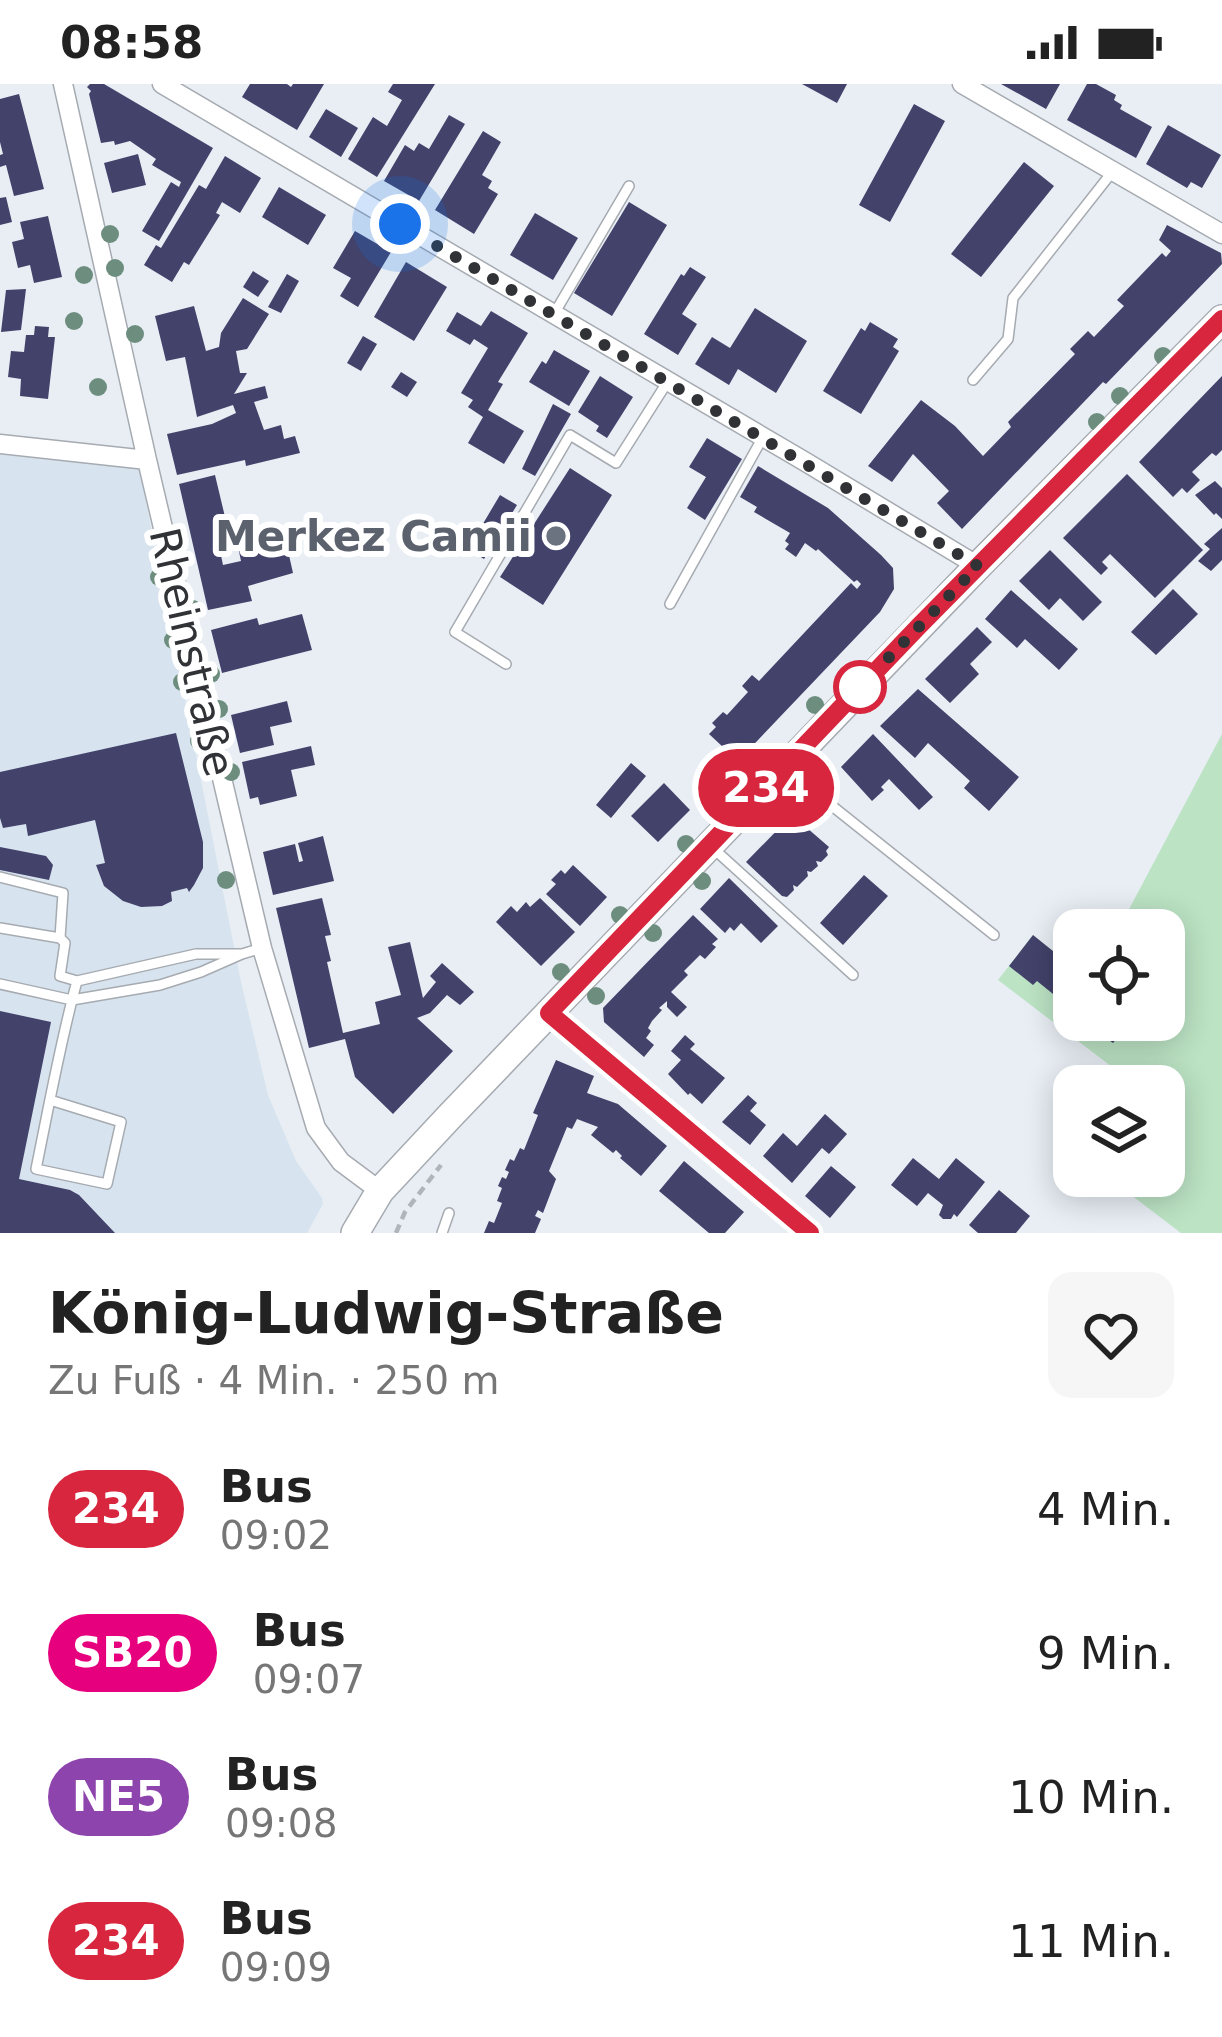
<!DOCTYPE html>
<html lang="de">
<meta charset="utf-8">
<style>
:root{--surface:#fff;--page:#f6f6f6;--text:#222;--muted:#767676}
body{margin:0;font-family:"DejaVu Sans",sans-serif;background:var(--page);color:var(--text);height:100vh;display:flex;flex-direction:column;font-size:45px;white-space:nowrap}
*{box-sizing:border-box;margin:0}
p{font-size:39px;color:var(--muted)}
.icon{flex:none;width:66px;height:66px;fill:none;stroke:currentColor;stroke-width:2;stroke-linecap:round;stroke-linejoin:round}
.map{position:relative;height:1149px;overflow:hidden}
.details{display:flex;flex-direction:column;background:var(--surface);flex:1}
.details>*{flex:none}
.badge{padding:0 24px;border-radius:39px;font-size:42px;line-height:78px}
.buttons{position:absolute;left:1053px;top:825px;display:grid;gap:24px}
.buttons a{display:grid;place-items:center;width:132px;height:132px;border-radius:24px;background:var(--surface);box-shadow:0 6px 30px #0003;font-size:60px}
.you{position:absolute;width:60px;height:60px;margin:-30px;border:9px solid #fff;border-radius:50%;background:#1a73e8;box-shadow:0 0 0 18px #1a73e833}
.map>.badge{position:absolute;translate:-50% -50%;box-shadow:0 0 0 6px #fff}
.round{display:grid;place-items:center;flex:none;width:126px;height:126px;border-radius:24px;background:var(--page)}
.summary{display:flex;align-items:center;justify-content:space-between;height:204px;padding:0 48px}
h1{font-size:57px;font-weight:600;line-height:90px}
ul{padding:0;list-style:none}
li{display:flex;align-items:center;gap:36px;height:144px;padding:0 48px}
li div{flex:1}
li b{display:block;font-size:45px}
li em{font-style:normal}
li .badge{min-width:132px;font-weight:700;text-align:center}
.status{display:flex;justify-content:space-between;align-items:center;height:84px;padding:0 60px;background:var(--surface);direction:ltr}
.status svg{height:33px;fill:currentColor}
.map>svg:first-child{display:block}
</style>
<div class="status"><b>08:58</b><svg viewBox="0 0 49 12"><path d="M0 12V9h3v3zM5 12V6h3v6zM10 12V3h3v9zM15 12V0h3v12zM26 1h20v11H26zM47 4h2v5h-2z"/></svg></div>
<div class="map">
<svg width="1222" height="1149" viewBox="0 0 1222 1149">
<rect width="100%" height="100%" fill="#e8eef4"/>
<path fill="#d7e3ee" d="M 0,360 L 139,383 L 241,898 L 268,1011 L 296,1077 L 322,1114 L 323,1120 L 307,1149 L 0,1149 Z"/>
<path fill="#bce3c4" d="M 1222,650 L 1222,1149 L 1181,1149 L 1106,1092 L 1164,1092 L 1164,1002 L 1137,1002 L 998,896 L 1033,851 L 1074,884 L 1074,936 L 1164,936 L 1164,846 L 1118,846 Z"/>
<path fill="#42426b" d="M 90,0 L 104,0 L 213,64 L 159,157 L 142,147 L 171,98 L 179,103 L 181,98 L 152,81 L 156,75 L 130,57 L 115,61 L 114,57 L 101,59 L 89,10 L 91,7 L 87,3 Z
M 250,0 L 287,0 L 291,3 L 293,0 L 324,0 L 297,46 L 242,13 Z
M 393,0 L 435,0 L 377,93 L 348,75 L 373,33 L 387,42 L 402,16 L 388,8 Z
M 802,0 L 847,0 L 837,19 Z
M 1001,0 L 1060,0 L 1046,25 Z
M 1087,0 L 1096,0 L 1116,11 L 1114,16 L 1122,21 L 1120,25 L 1152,43 L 1136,74 L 1067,36 Z
M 19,10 L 44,105 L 14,112 L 6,81 L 0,83 L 0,71 L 3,70 L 0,58 L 0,15 Z
M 914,20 L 945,37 L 890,138 L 859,121 Z
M 326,25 L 358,44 L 341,73 L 309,53 Z
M 449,31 L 465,40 L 419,117 L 384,97 L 405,61 L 414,67 L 419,59 L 429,65 Z
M 1168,41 L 1221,71 L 1202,104 L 1191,98 L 1187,104 L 1146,80 Z
M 483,47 L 501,58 L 482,91 L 492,97 L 488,104 L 498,110 L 474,150 L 435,126 Z
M 138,70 L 146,101 L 112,109 L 104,79 Z
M 225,72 L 261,94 L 240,129 L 222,118 L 216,129 L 220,131 L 189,181 L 184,178 L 172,198 L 144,181 L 156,161 L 161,164 L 199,101 L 206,105 Z
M 1024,78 L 1054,102 L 981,193 L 951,170 Z
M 279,103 L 326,131 L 308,161 L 262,133 Z
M 6,113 L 12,138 L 0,141 L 0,114 Z
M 629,118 L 667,141 L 612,232 L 574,209 Z
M 535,129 L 578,154 L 553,196 L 510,171 Z
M 48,132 L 62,193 L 34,199 L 30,181 L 18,184 L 12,158 L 24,155 L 20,138 Z
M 1167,141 L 1221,169 L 1222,180 L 1106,300 L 1103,298 L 962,445 L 937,419 L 949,407 L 913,370 L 892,398 L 868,382 L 921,316 L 955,342 L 983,372 L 1011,343 L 1008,338 L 1075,270 L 1070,265 L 1088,247 L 1094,253 L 1124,222 L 1117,216 L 1162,169 L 1166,173 L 1171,167 L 1159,156 Z
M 355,147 L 391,168 L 358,223 L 340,212 L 351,194 L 333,184 Z
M 406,178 L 447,203 L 414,257 L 374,233 Z
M 690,183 L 706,193 L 682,230 L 697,240 L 678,271 L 644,250 L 681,190 L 684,192 Z
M 253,187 L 269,197 L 258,213 L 243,203 Z
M 287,190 L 299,197 L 281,229 L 268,223 Z
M 26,205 L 21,246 L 1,248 L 6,206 Z
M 243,214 L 269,230 L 247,265 L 236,267 L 240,289 L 247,289 L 234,310 L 265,302 L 268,314 L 254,318 L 264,346 L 281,341 L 284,355 L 295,352 L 300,369 L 246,382 L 245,376 L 177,391 L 167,350 L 212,340 L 236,329 L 233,321 L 197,333 L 185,273 L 166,277 L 155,232 L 194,222 L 206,267 L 219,263 L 221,249 Z
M 755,224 L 807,257 L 776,309 L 738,285 L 729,301 L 695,280 L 712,253 L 730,264 Z
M 491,227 L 528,249 L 498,298 L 503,300 L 488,326 L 524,347 L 504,380 L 468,359 L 483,333 L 468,323 L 473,316 L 461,309 L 488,264 L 474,255 L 470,261 L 446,247 L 457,228 L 481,242 Z
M 870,238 L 898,255 L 893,263 L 899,267 L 861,330 L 823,307 L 861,244 L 865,247 Z
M 35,242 L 49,243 L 48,253 L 55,253 L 48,315 L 20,312 L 21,295 L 8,293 L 11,267 L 24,268 L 26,251 L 34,251 Z
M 363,252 L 377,260 L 361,287 L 347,279 Z
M 554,266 L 590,287 L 569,322 L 529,298 L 542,277 L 546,280 Z
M 401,288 L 417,298 L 407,313 L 391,303 Z
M 600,292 L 633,313 L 607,354 L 596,347 L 599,342 L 578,328 Z
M 1222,292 L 1222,366 L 1216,372 L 1212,369 L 1192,388 L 1200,396 L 1187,409 L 1182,404 L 1173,413 L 1139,378 Z
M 553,320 L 571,330 L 535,392 L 522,385 Z
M 707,354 L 742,375 L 705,436 L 687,424 L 706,393 L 689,383 Z
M 758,382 L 828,424 L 881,471 L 893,484 L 894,505 L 880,528 L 738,677 L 709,650 L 716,643 L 712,639 L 723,628 L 727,631 L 748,608 L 742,602 L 752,591 L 759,597 L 851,499 L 857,505 L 861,500 L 857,496 L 854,498 L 818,465 L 816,467 L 805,459 L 796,473 L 785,465 L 789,460 L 785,457 L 790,449 L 754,428 L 757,423 L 740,413 Z
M 570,384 L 612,411 L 543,521 L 500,493 Z
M 1127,390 L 1203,466 L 1155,514 L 1110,470 L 1102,478 L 1108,484 L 1101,491 L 1063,454 Z
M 215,391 L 231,458 L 219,462 L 223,481 L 241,477 L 237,458 L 278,449 L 280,459 L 286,458 L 293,489 L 248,502 L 252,517 L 208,526 L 179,400 Z
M 1215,397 L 1222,404 L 1222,435 L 1216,429 L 1214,431 L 1195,411 Z
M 500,411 L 517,421 L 484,475 L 468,465 Z
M 1222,444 L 1222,476 L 1211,487 L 1198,477 L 1210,465 L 1204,460 Z
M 1050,466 L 1102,518 L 1083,537 L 1060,514 L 1049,526 L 1019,497 Z
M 1173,505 L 1198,530 L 1156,571 L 1131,548 Z
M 1011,506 L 1078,565 L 1059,586 L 1025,555 L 1017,564 L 985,535 Z
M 302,530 L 312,566 L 222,589 L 211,546 L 257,534 L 259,541 Z
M 977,543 L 992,558 L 970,580 L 979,590 L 950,619 L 925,595 Z
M 918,605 L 1019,693 L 989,727 L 964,704 L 970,697 L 928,659 L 915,674 L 880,642 Z
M 287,617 L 292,638 L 270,643 L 274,661 L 240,669 L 231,631 Z
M 176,649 L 203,758 L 203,784 L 194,801 L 189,808 L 187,804 L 171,808 L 172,817 L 162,822 L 141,823 L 123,817 L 104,802 L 96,781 L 105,779 L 95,736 L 28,752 L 26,740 L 3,744 L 0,734 L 0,688 Z
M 873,650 L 933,713 L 919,726 L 889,695 L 881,703 L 884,706 L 872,717 L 841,683 Z
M 311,662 L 315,681 L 291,686 L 297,712 L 260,721 L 258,713 L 250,715 L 242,678 Z
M 631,679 L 646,692 L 611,734 L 596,721 Z
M 664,699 L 690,726 L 658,758 L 631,732 Z
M 792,731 L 829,763 L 826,767 L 828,771 L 821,778 L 816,777 L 818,782 L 811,788 L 807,787 L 808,792 L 797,803 L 793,801 L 794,806 L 787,813 L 782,812 L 746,778 Z
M 323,752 L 334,797 L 273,811 L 263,768 L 295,760 L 299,778 L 303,777 L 298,759 Z
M 0,763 L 46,772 L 53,781 L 49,796 L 0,786 Z
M 573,781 L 607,813 L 580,842 L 546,810 L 556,800 L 551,796 L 561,786 L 565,790 Z
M 864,791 L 888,812 L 843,861 L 820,839 Z
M 729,794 L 778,842 L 761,859 L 741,839 L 734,847 L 730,843 L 725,849 L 700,825 Z
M 322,814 L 331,851 L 325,852 L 331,877 L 327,878 L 343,949 L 380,940 L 375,918 L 401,911 L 388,863 L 410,858 L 423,914 L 436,898 L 430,892 L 442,879 L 474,908 L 460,921 L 447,911 L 430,929 L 417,934 L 453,967 L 393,1030 L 355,993 L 345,955 L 309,964 L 276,824 Z
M 540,814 L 575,848 L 541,882 L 496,838 L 511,822 L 517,828 L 526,818 L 530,823 Z
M 693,831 L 718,855 L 712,860 L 716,863 L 705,875 L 700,871 L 684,887 L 688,891 L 671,908 L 687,923 L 677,933 L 667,923 L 667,917 L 659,924 L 662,926 L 652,937 L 648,944 L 651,947 L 646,954 L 654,961 L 644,973 L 604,938 L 603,924 Z
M 1033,851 L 1074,884 L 1074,927 L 1037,897 L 1033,901 L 1009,882 Z
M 0,927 L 51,938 L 19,1095 L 70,1106 L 79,1111 L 115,1149 L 0,1149 Z
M 1081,936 L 1132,936 L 1113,959 Z
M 685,951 L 695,960 L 690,965 L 725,994 L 702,1020 L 690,1009 L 688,1011 L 668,990 L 681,976 L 671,967 Z
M 556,976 L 594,992 L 587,1009 L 618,1020 L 667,1062 L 641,1092 L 620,1074 L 622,1072 L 616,1066 L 613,1069 L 591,1051 L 598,1043 L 577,1035 L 572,1045 L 567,1043 L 549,1087 L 556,1095 L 543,1129 L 538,1126 L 535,1132 L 541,1135 L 535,1149 L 484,1149 L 489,1137 L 494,1139 L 502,1119 L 497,1117 L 502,1104 L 498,1102 L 502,1093 L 506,1095 L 509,1088 L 505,1086 L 510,1075 L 514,1077 L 520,1064 L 524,1066 L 538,1031 L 533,1029 Z
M 748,1011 L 757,1019 L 750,1027 L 766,1041 L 750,1061 L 722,1038 Z
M 825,1030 L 847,1050 L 829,1070 L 822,1064 L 792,1099 L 763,1072 L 783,1049 L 797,1062 Z
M 913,1074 L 939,1095 L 956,1074 L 985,1098 L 957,1133 L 954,1130 L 951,1135 L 943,1135 L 939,1131 L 943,1121 L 928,1109 L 917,1122 L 891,1101 Z
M 684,1077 L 744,1128 L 725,1149 L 709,1149 L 659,1107 Z
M 831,1082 L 856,1103 L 830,1134 L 805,1112 Z
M 999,1106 L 1030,1132 L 1016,1149 L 978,1149 L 969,1141 Z"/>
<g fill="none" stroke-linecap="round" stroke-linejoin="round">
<defs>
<path id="service" d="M 554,230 L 629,102
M 973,296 L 1008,255 L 1013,214 L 1113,87
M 670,520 L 763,353
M 506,580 L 455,548 L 570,351 L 616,379 L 668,297
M 787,686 L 994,851
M 715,766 L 853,891
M 0,793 L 63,809 L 60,854
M 0,844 L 60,854 L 65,859 L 60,892 L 77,897 L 196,870 L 242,870
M 0,900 L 72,916 L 160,901 L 201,888 L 242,870 L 262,864
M 50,1016 L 121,1038 L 107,1100 L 36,1085 C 49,1022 60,959 77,897
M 442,1149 L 449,1129"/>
<path id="minor" d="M 63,0 L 147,376 L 262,864 L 316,1044 L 341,1078 L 380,1107
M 162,0 L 804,377 L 978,482
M 962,0 L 1222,150
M 0,360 L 147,376
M 549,929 L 811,1149"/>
<path id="secondary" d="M 355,1149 L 380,1107 L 450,1032 L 978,482 L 1222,235"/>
</defs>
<use href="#service" stroke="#a6abb1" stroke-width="12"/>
<use href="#minor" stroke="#a6abb1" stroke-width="21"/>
<use href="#secondary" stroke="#a6abb1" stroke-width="30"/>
<path stroke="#b0b5ba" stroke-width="4.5" stroke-dasharray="9 6" stroke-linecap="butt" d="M 396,1149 L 405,1128 L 441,1081"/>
<use href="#service" stroke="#fff" stroke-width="9"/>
<use href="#minor" stroke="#fff" stroke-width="18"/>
<use href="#secondary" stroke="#fff" stroke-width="27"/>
</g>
<g fill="#6d8e7e">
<circle cx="110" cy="150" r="9"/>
<circle cx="115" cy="184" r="9"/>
<circle cx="84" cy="191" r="9"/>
<circle cx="74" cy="237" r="9"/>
<circle cx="135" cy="250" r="9"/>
<circle cx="1163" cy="272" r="9"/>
<circle cx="98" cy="303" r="9"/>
<circle cx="1120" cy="312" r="9"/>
<circle cx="1097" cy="338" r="9"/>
<circle cx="159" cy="493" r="9"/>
<circle cx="193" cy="525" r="9"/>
<circle cx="173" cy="556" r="9"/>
<circle cx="211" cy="590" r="9"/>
<circle cx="182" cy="598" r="9"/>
<circle cx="815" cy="621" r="9"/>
<circle cx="219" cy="625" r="9"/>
<circle cx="199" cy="657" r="9"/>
<circle cx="761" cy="686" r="9"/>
<circle cx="231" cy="688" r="9"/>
<circle cx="772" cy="729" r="9"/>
<circle cx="686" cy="760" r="9"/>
<circle cx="226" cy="796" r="9"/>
<circle cx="702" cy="797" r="9"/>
<circle cx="620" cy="831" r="9"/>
<circle cx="653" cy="849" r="9"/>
<circle cx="561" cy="888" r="9"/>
<circle cx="596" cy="912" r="9"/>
</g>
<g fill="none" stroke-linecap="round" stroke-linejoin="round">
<defs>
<path id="line" d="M 810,1149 L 549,929 L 919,542 L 1222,235"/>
</defs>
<use href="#line" stroke="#fff" stroke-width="27"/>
<use href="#line" stroke="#d7263d" stroke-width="18"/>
<path stroke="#303235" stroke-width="12" stroke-dasharray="0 21.6" d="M 400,140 L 978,482 L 860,603"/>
</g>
<circle fill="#6b7280" stroke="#fff" stroke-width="4.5" cx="556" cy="452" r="12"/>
<circle fill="#fff" stroke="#d7263d" stroke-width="6" cx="860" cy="603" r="24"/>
<g text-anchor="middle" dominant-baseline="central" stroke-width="12" stroke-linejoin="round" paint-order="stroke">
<g font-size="42" font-weight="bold" fill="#5b616d" stroke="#fff" text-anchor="end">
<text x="532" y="452">Merkez Camii</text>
</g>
<g font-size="42" fill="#303235" stroke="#fff">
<text transform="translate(192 568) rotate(77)">Rheinstraße</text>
</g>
</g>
</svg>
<div class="buttons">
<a><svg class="icon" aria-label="locate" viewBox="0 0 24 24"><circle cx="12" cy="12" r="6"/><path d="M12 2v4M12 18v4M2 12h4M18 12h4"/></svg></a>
<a><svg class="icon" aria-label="layers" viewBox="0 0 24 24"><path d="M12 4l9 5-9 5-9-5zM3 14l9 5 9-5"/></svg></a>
</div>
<div class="you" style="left:400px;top:140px"></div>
<b class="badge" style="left:766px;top:704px;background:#d7263d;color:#fff">234</b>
</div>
<section class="details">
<div class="summary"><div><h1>König-Ludwig-Straße</h1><p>Zu Fuß · 4 Min. · 250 m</p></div><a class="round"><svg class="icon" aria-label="heart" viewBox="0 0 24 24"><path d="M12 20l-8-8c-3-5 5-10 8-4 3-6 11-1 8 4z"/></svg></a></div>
<ul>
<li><span class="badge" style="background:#d7263d;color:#fff">234</span><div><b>Bus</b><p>09:02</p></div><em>4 Min.</em></li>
<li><span class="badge" style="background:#e6007e;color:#fff">SB20</span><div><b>Bus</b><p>09:07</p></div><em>9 Min.</em></li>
<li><span class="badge" style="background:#8e44ad;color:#fff">NE5</span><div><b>Bus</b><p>09:08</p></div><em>10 Min.</em></li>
<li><span class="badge" style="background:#d7263d;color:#fff">234</span><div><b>Bus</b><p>09:09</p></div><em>11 Min.</em></li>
</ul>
</section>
